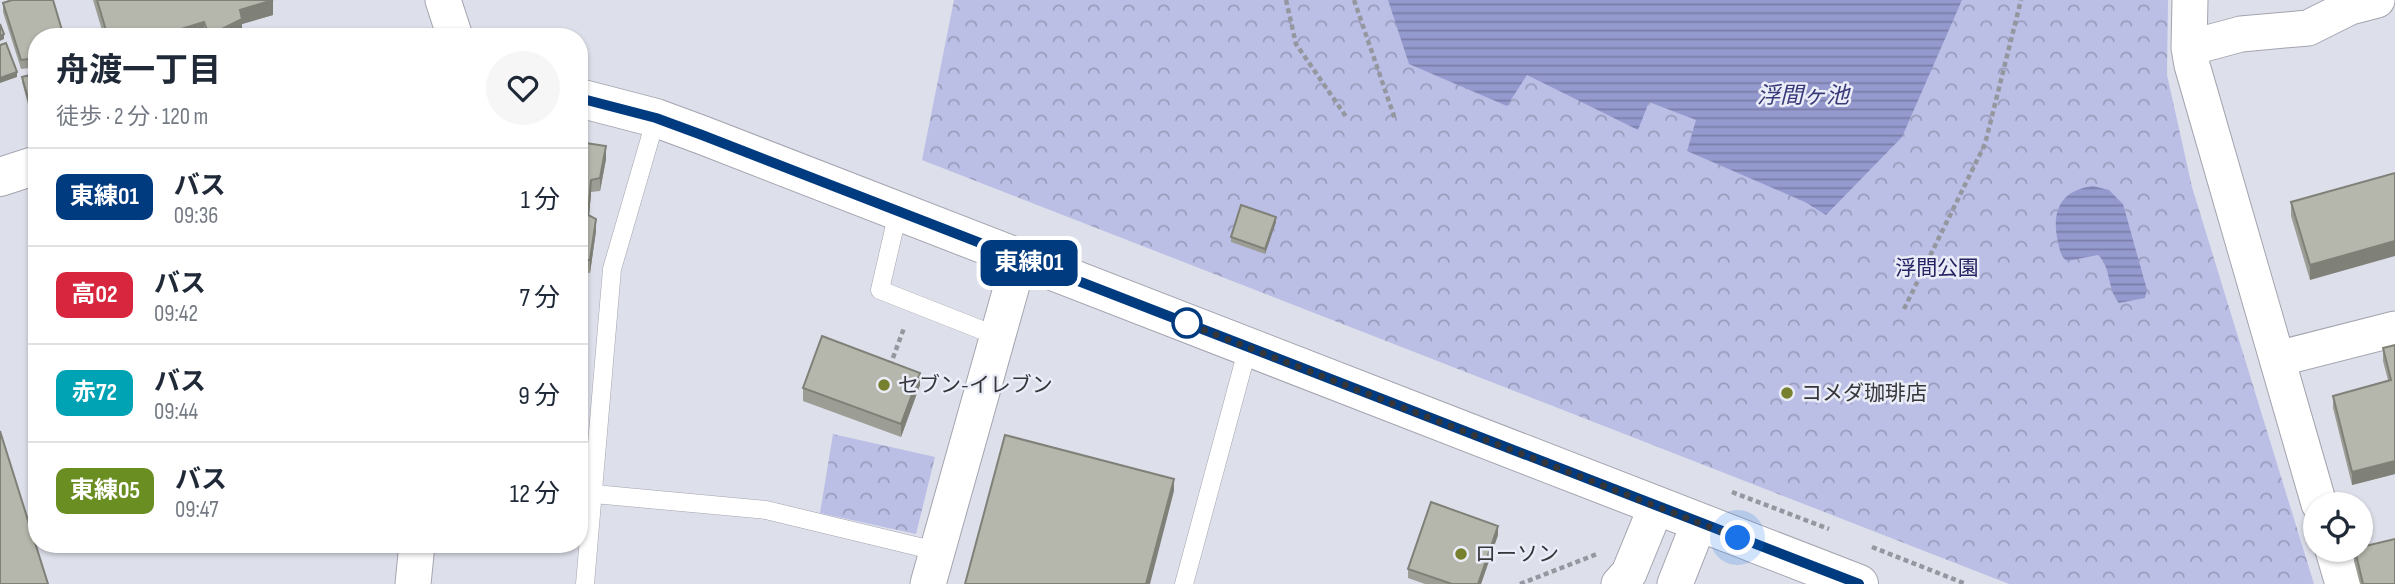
<!DOCTYPE html>
<html lang="ja">
<meta charset="utf-8">
<style>
:root{--surface:#fff;--page:#f6f6f7;--text:#1f2937;--muted:#747a83;--line:#e0e1e3}
body{margin:0;font-family:"Sofia Sans Condensed","Noto Sans JP",sans-serif;background:var(--page);color:var(--text);height:100vh;display:flex;flex-direction:column;font-size:26px;white-space:nowrap}
*{box-sizing:border-box;margin:0}
p{font-size:23px;color:var(--muted)}
.icon{flex:none;width:38px;height:38px;fill:none;stroke:currentColor;stroke-width:2;stroke-linecap:round;stroke-linejoin:round}
.map{position:relative;flex:1;overflow:hidden}
.side{position:absolute;left:28px;top:28px;width:560px;height:525px;display:flex;flex-direction:column;background:var(--surface);border-radius:28px;box-shadow:0 2px 5px #0004}
.side>*{flex:none}
.badge{padding:0 14px;border-radius:10px;font-size:24px;line-height:46px}
.controls{position:absolute;left:2303px;top:492px;display:grid;gap:14px}
.controls a{display:grid;place-items:center;width:70px;height:70px;border-radius:50%;background:var(--surface);box-shadow:0 2px 5px #0004;font-size:35px}
.you{position:absolute;width:35px;height:35px;margin:-18px;border:5px solid #fff;border-radius:50%;background:#1a73e8;box-shadow:0 0 0 10px #1a73e833}
.map>.badge{position:absolute;translate:-50% -50%;box-shadow:0 0 0 4px #fff}
.round{display:grid;place-items:center;flex:none;width:74px;height:74px;border-radius:37px;background:var(--page)}
.headline{display:flex;align-items:center;justify-content:space-between;height:119px;padding:0 28px}
h1{font-size:33px;font-weight:700;line-height:52px}
ul{padding:0;list-style:none}
li{display:flex;align-items:center;gap:21px;height:98px;padding:0 28px;border-top:2px solid var(--line)}
li div{flex:1}
li b{display:block;font-size:26px}
li em{font-style:normal}
li .badge{min-width:77px;font-weight:700;text-align:center}
.map>svg:first-child{display:block}
</style>
<div class="map">
<svg width="2395" height="584" viewBox="0 0 2395 584">
<defs>
<pattern id="park-crowns" width="20" height="18" patternUnits="userSpaceOnUse" patternTransform="scale(1.75)"><rect width="20" height="18" fill="#bbbfe6"/><path d="M2 6a3 3 0 1 1 6 0M12 15a3 3 0 1 1 6 0" fill="none" stroke="#999cbb"/></pattern>
<pattern id="water-rules" width="6" height="5" patternUnits="userSpaceOnUse" patternTransform="scale(1.75)"><rect width="6" height="5" fill="#9499ce"/><path d="M0 2.5h6" fill="none" stroke="#7a7ea8"/></pattern>
</defs>
<rect width="100%" height="100%" fill="#dddfea"/>
<path fill="url(#park-crowns)" d="M 954,0 L 2168,0 L 2167,75 L 2192,187 L 2314,584 L 2009,584 L 922,160 Z
M 833,434 L 935,457 L 916,534 L 820,513 Z"/>
<path fill="url(#water-rules)" d="M 1388,0 L 1962,0 L 1902,137 L 1826,215 L 1805,202 L 1687,151 L 1696,120 L 1649,102 L 1638,130 L 1527,75 L 1507,106 L 1409,64 Z
M 2093,186 L 2109,190 L 2123,204 L 2147,290 L 2145,298 L 2119,303 C 2107,289 2111,266 2098,255 L 2067,261 C 2060,256 2060,250 2058,242 C 2051,212 2060,190 2093,186 Z"/>
<g fill="none" stroke-linecap="round" stroke-linejoin="round">
<defs>
<path id="service" d="M 898,212 L 880,290 L 997,336
M 594,494 L 766,510 L 936,551
M 585,584 L 612,269 L 656,118
M 1184,584 L 1248,347"/>
<path id="minor" d="M 443,0 L 455,37
M 2190,0 L 2189,48 L 2192,65 L 2319,504
M 2189,48 L 2241,34 L 2308,28 L 2350,7 L 2377,0
M 2277,359 L 2395,329
M 2333,550 L 2343,584
M 413,584 L 417,544
M 928,584 L 1019,260
M 1619,584 L 1629,573 L 1656,507
M 1675,584 L 1699,523"/>
<path id="secondary" d="M 579,98 L 656,118 L 702,135 L 1859,584
M 0,177 L 37,165"/>
</defs>
<use href="#service" stroke="#a3a4af" stroke-width="19"/>
<use href="#minor" stroke="#a3a4af" stroke-width="37"/>
<use href="#secondary" stroke="#a3a4af" stroke-width="40"/>
<path stroke="#95979f" stroke-width="4.5" stroke-dasharray="5 3.5" stroke-linecap="butt" d="M 1286,0 L 1296,44 L 1347,118
M 1354,0 L 1395,119
M 1904,309 L 1985,144 L 2021,0
M 890,366 L 904,328
M 1732,492 L 1829,529
M 1872,547 L 1966,584
M 1520,584 L 1597,554"/>
<use href="#service" stroke="#fff" stroke-width="18"/>
<use href="#minor" stroke="#fff" stroke-width="35"/>
<use href="#secondary" stroke="#fff" stroke-width="38"/>
</g>
<path fill="#9c9d94" d="M 93,0 L 273,0 L 273,15 L 242,24 L 242,33 L 235,37 L 104,37 Z
M 3,3 L 37,37 L 37,67 L 21,69 L 3,12 Z
M 37,73 L 37,114 L 31,115 L 22,82 L 22,77 Z
M 579,142 L 606,159 L 600,191 L 591,192 L 589,216 L 596,231 L 590,273 L 579,272 Z
M 2395,173 L 2310,280 L 2291,216 L 2291,202 Z
M 1276,222 L 1265,254 L 1231,242 L 1231,237 Z
M 2395,345 L 2395,474 L 2352,485 L 2333,408 L 2333,396 L 2388,380 L 2383,361 L 2383,348 Z
M 920,385 L 901,437 L 803,401 L 803,388 Z
M 1498,535 L 1481,584 L 1425,584 L 1408,578 L 1408,569 Z
M 2354,550 L 2395,584 L 2360,584 L 2354,561 Z"/>
<path fill="#7f8078" d="M 273,0 L 273,15 L 242,24 L 242,33 L 235,37 L 220,37 L 220,30 L 240,10 Z
M 204,22 L 204,37 L 155,37 Z
M 4,34 L 4,39 L 0,41 L 0,36 Z
M 17,72 L 17,77 L 0,83 L 0,78 Z
M 606,146 L 606,159 L 600,191 L 600,178 Z
M 591,180 L 591,192 L 588,228 L 588,215 Z
M 1276,217 L 1276,222 L 1265,254 L 1265,249 Z
M 596,219 L 596,231 L 590,273 L 590,260 Z
M 2395,241 L 2395,256 L 2310,280 L 2310,265 Z
M 920,373 L 920,385 L 901,437 L 901,424 Z
M 2395,461 L 2395,474 L 2352,485 L 2352,472 Z
M 1174,479 L 1174,491 L 1150,584 L 1146,584 Z
M 1498,526 L 1498,535 L 1481,584 L 1478,584 Z"/>
<path fill="#b5b7ac" stroke="#7f8078" stroke-width="2" d="M 12,0 L 53,0 L 64,37 L 37,37 L 37,58 L 21,60 L 3,3 Z
M 97,0 L 273,0 L 240,10 L 242,19 L 220,30 L 207,30 L 204,22 L 155,37 L 108,37 Z
M 0,24 L 4,34 L 0,36 Z
M 6,43 L 17,72 L 0,78 L 0,45 Z
M 37,73 L 37,109 L 31,109 L 22,77 Z
M 579,142 L 606,146 L 600,178 L 591,180 L 588,215 L 596,219 L 590,260 L 579,260 Z
M 2395,173 L 2395,241 L 2310,265 L 2291,202 Z
M 1241,205 L 1276,217 L 1265,249 L 1231,237 Z
M 822,336 L 920,373 L 901,424 L 803,388 Z
M 2395,345 L 2395,461 L 2352,472 L 2333,396 L 2391,380 L 2383,348 Z
M 0,431 L 48,584 L 0,584 Z
M 1005,435 L 1174,479 L 1146,584 L 965,584 Z
M 1431,502 L 1498,526 L 1478,584 L 1452,584 L 1408,569 Z
M 2395,539 L 2395,584 L 2363,584 L 2355,550 L 2361,550 L 2361,547 Z"/>
<g fill="none" stroke-linecap="round" stroke-linejoin="round">
<defs>
<path id="line" d="M 579,98 L 656,118 L 702,135 L 1859,584"/>
</defs>
<use href="#line" stroke="#fff" stroke-width="16"/>
<use href="#line" stroke="#003b80" stroke-width="10"/>
<path stroke="#35363a" stroke-width="7" stroke-dasharray="0 12.6" d="M 1187,323 L 1178,320 L 1738,538"/>
</g>
<circle fill="#fff" stroke="#003b80" stroke-width="3.5" cx="1187" cy="323" r="14"/>
<g fill="#77802c" stroke="#eaecf7" stroke-width="2.5">
<circle cx="884" cy="385" r="7"/>
<circle cx="1787" cy="393" r="7"/>
<circle cx="1461" cy="554" r="7"/>
</g>
<g text-anchor="middle" dominant-baseline="central" stroke-width="5" stroke-linejoin="round" paint-order="stroke">
<g font-size="21" fill="#272463" stroke="#eaecf7">
<text x="1937" y="268">浮間公園</text>
</g>
<g font-size="21" fill="#35363a" stroke="#eaecf7" text-anchor="start">
<text x="898" y="385">セブン-イレブン</text>
<text x="1801" y="393">コメダ珈琲店</text>
<text x="1475" y="554">ローソン</text>
</g>
<g font-size="23" font-style="italic" fill="#393a7a" stroke="#eaecf7">
<text x="1803" y="96">浮間ヶ池</text>
</g>
</g>
</svg>
<div class="controls">
<a><svg class="icon" aria-label="locate" viewBox="0 0 24 24"><circle cx="12" cy="12" r="6"/><path d="M12 2v4M12 18v4M2 12h4M18 12h4"/></svg></a>
</div>
<div class="you" style="left:1738px;top:538px"></div>
<b class="badge" style="left:1029px;top:263px;background:#003b80;color:#fff">東練01</b>
<section class="side">
<div class="headline"><div><h1>舟渡一丁目</h1><p>徒歩 · 2 分 · 120 m</p></div><a class="round"><svg class="icon" aria-label="heart" viewBox="0 0 24 24"><path d="M12 20l-8-8c-3-5 5-10 8-4 3-6 11-1 8 4z"/></svg></a></div>
<ul>
<li><span class="badge" style="background:#003b80;color:#fff">東練01</span><div><b>バス</b><p>09:36</p></div><em>1 分</em></li>
<li><span class="badge" style="background:#d7263d;color:#fff">高02</span><div><b>バス</b><p>09:42</p></div><em>7 分</em></li>
<li><span class="badge" style="background:#00a3b4;color:#fff">赤72</span><div><b>バス</b><p>09:44</p></div><em>9 分</em></li>
<li><span class="badge" style="background:#6b8e23;color:#fff">東練05</span><div><b>バス</b><p>09:47</p></div><em>12 分</em></li>
</ul>
</section>
</div>
